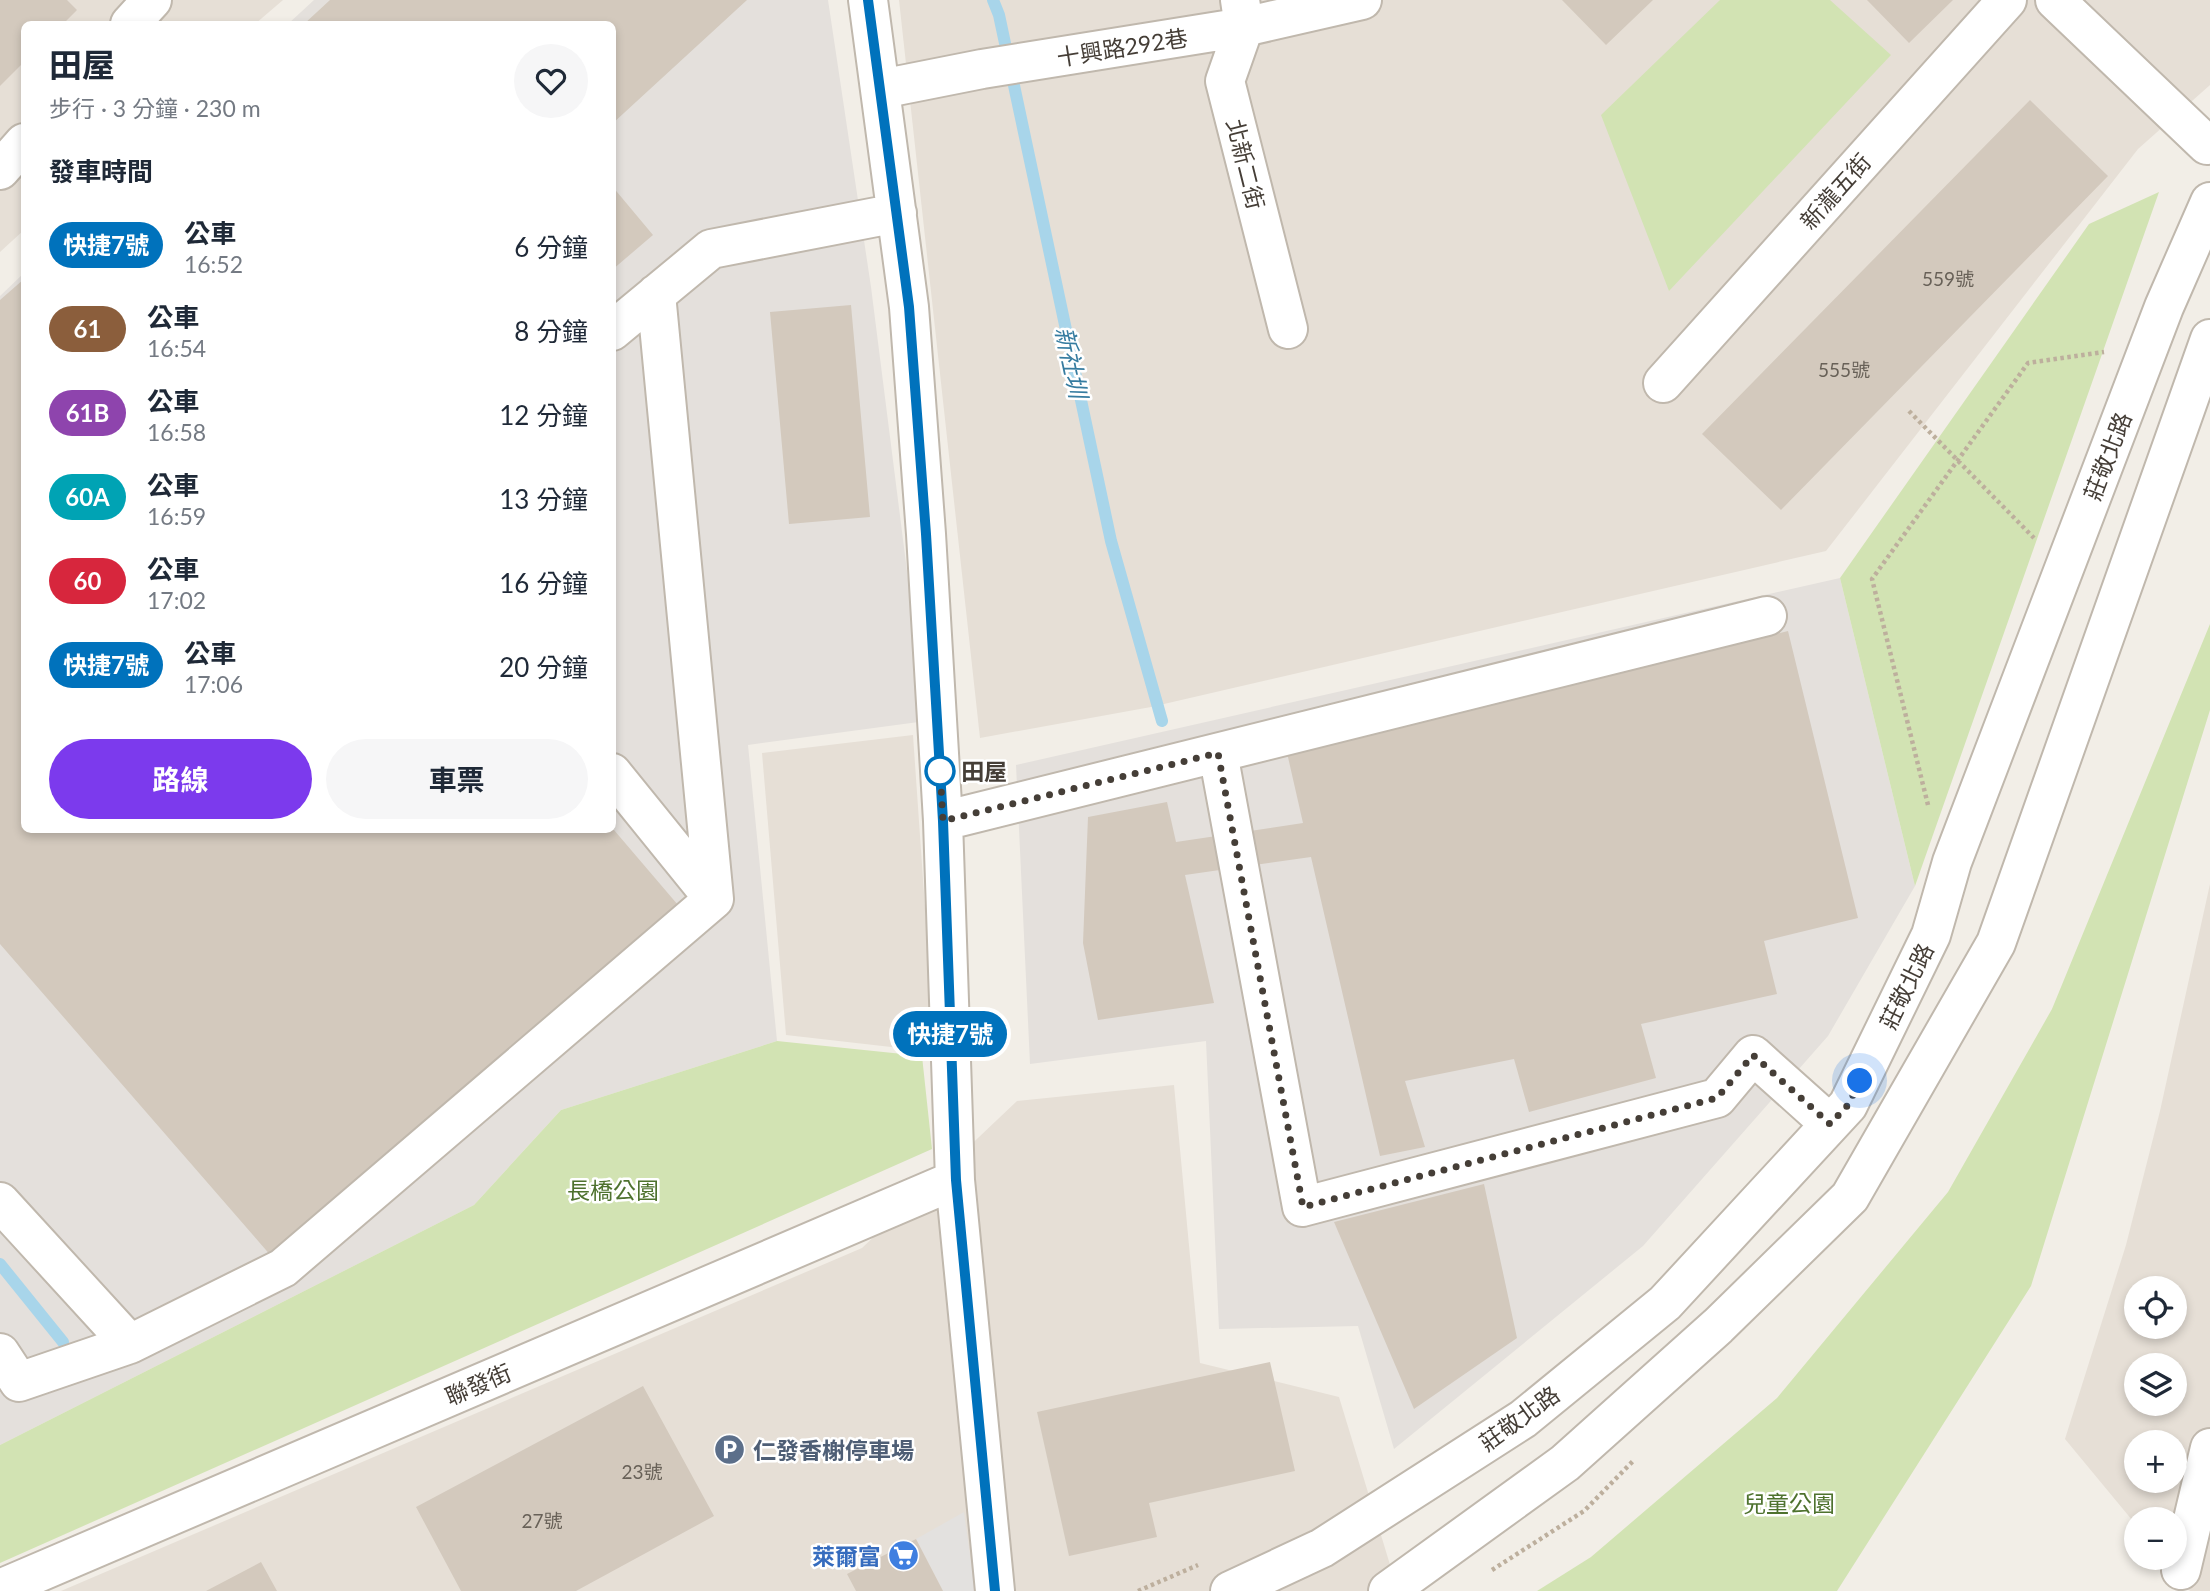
<!DOCTYPE html>
<html lang="zh-TW">
<meta charset="utf-8">
<style>
:root{--surface:#fff;--page:#f6f6f7;--text:#1f2937;--muted:#747a83;--accent:#7c3aed}
body{margin:0;font-family:Lato,"Noto Sans TC",sans-serif;background:var(--page);color:var(--text);height:100vh;display:flex;flex-direction:column;font-size:26px;white-space:nowrap}
*{box-sizing:border-box;margin:0}
p{font-size:23px;color:var(--muted)}
.icon{flex:none;width:38px;height:38px;fill:none;stroke:currentColor;stroke-width:2;stroke-linecap:round;stroke-linejoin:round}
.map{position:relative;flex:1;overflow:hidden}
.panel{position:absolute;left:21px;top:21px;width:595px;height:812px;display:flex;flex-direction:column;background:var(--surface);border-radius:10px;box-shadow:0 4px 10px #0003}
.panel>*{flex:none}
.badge{padding:0 14px;border-radius:23px;font-size:24px;line-height:46px}
.controls{position:absolute;left:2124px;top:1276px;display:grid;gap:14px}
.controls a{display:grid;place-items:center;width:63px;height:63px;border-radius:50%;background:var(--surface);box-shadow:0 4px 10px #0003;font-size:35px}
.you{position:absolute;width:35px;height:35px;margin:-18px;border:5px solid #fff;border-radius:50%;background:#1a73e8;box-shadow:0 0 0 10px #1a73e833}
.map>.badge{position:absolute;translate:-50% -50%;box-shadow:0 0 0 4px #fff}
h2{padding:0 28px;font-size:26px;line-height:63px}
.round{display:grid;place-items:center;flex:none;width:74px;height:74px;border-radius:37px;background:var(--page)}
.headline{display:flex;align-items:center;justify-content:space-between;height:119px;padding:0 28px}
h1{font-size:33px;font-weight:700;line-height:52px}
.action{display:flex;gap:14px;margin-top:auto;padding:14px 28px}
.action a{flex:1;height:80px;border-radius:42px;background:var(--accent);color:#fff;font-size:28px;font-weight:700;line-height:80px;text-align:center}
.action a+a{background:var(--page);color:var(--text)}
ul{padding:0;list-style:none}
li{display:flex;align-items:center;gap:21px;height:84px;padding:0 28px}
li div{flex:1}
li b{display:block;font-size:26px}
li em{font-style:normal}
li .badge{min-width:77px;font-weight:700;text-align:center}
.map>svg:first-child{display:block}
</style>
<div class="map">
<svg width="2210" height="1591" viewBox="0 0 2210 1591">
<rect width="100%" height="100%" fill="#f2eee7"/>
<path fill="#e6dfd6" fill-rule="evenodd" d="M 0,0 L 283,0 L 255,24 L 24,24 L 24,230 L 0,252 Z
M 899,0 L 2210,0 L 2210,85 L 2138,149 L 1826,551 L 1151,707 L 980,738 Z
M 913,735 L 935,1052 L 786,1035 L 762,753 Z
M 2210,884 L 2210,1591 L 2190,1591 L 2162,1558 L 2175,1558 L 2175,1519 L 2137,1519 L 2137,1526 L 2065,1439 L 2126,1245 L 2160,1111 ZM 2137,1288 L 2175,1288 L 2175,1326 L 2137,1326 ZM 2137,1365 L 2175,1365 L 2175,1404 L 2137,1404 ZM 2137,1442 L 2175,1442 L 2175,1480 L 2137,1480 Z
M 1174,1085 L 1200,1363 L 1339,1397 L 1398,1591 L 61,1591 L 862,1248 L 1017,1101 Z"/>
<path fill="#e4e0dc" d="M 314,0 L 828,0 L 871,287 L 926,721 L 748,745 L 777,1041 L 561,1110 L 474,1205 L 0,1445 L 0,296 L 24,273 L 24,830 L 612,830 L 612,24 L 288,24 Z
M 1840,578 L 1915,886 L 1828,1036 L 1643,1246 L 1394,1449 L 1358,1326 L 1219,1329 L 1206,1041 L 1030,1064 L 1016,765 Z"/>
<path fill="#d2e3b3" d="M 1720,0 L 1830,0 L 1891,55 L 1669,291 L 1601,115 Z
M 2159,192 L 1915,886 L 1840,578 L 2089,224 Z
M 2210,624 L 2210,710 L 2031,1286 L 1837,1591 L 1537,1591 L 1591,1557 L 1777,1398 L 1948,1192 L 2052,1009 Z
M 777,1041 L 922,1056 L 932,1149 L 0,1563 L 0,1445 L 474,1205 L 561,1110 Z"/>
<path fill="#e3e1df" d="M 964,1512 L 975,1591 L 943,1591 L 916,1539 Z"/>
<g fill="none" stroke-linecap="round" stroke-linejoin="round">
<path stroke="#a8d5ea" stroke-width="12" d="M 993,0 L 999,15 L 1111,541 L 1162,721
M 0,1264 L 63,1342"/>
</g>
<path fill="#d3c9bd" d="M 0,0 L 67,0 L 77,10 L 63,24 L 24,24 L 24,62 L 0,86 Z
M 330,0 L 747,0 L 612,124 L 612,24 L 304,24 Z
M 1562,0 L 1653,0 L 1606,45 Z
M 1867,0 L 1953,0 L 1909,43 Z
M 2030,100 L 2108,176 L 1781,510 L 1702,434 Z
M 612,186 L 653,235 L 612,270 Z
M 24,279 L 24,830 L 614,830 L 678,905 L 272,1257 L 0,944 L 0,300 Z
M 851,305 L 870,517 L 789,524 L 770,312 Z
M 1788,631 L 1858,918 L 1764,941 L 1777,994 L 1641,1024 L 1656,1078 L 1529,1112 L 1514,1059 L 1405,1081 L 1425,1147 L 1380,1156 L 1311,857 L 1185,875 L 1214,1003 L 1098,1020 L 1083,943 L 1088,817 L 1167,802 L 1176,842 L 1303,823 L 1285,744 L 1495,702 Z
M 1484,1184 L 1517,1338 L 1414,1409 L 1334,1222 Z
M 1270,1362 L 1295,1471 L 1149,1503 L 1157,1537 L 1069,1556 L 1037,1412 Z
M 643,1386 L 714,1516 L 576,1591 L 461,1591 L 416,1507 Z
M 916,1539 L 943,1591 L 856,1591 L 847,1574 Z
M 261,1562 L 277,1591 L 206,1591 Z"/>
<g fill="none" stroke-linecap="round" stroke-linejoin="round">
<defs>
<path id="minor" d="M 868,0 L 909,307 L 926,534 L 943,821 L 955,1180 L 995,1591
M 1240,0 L 1244,27 L 1225,81 L 1288,329
M 2055,0 L 2207,145
M 130,24 L 152,0
M 881,89 L 982,69 L 1244,27 L 1362,0
M 0,170 L 24,143
M 656,294 L 714,899
M 612,331 L 711,249 L 897,213
M 1663,383 L 2007,0
M 1218,753 L 1302,1207 L 1717,1098 L 1753,1055 L 1830,1124
M 943,821 L 1767,616
M 0,1202 L 130,1344 L 283,1268 L 714,899 L 612,773
M 0,1353 L 19,1382 L 130,1344
M 2181,1570 L 2210,1448
M 0,1589 L 955,1180
M 1230,1591 L 1322,1548 L 1523,1419 L 1665,1303 L 1848,1105 L 1931,935 L 1952,862 L 2164,307 L 2210,202
M 1388,1591 L 1565,1463 L 1718,1326 L 1850,1197 L 1996,943 L 2210,339"/>
</defs>
<use href="#minor" stroke="#c0b8ad" stroke-width="42"/>
<path stroke="#bdaf9d" stroke-width="4.5" stroke-dasharray="3.5 3.5" stroke-linecap="butt" d="M 1909,411 L 2034,538
M 1928,805 L 1872,579 L 2028,363 L 2104,352
M 1492,1570 L 1584,1511 L 1634,1460
M 1138,1591 L 1198,1565"/>
<use href="#minor" stroke="#fff" stroke-width="38"/>
</g>
<g fill="none" stroke-linecap="round" stroke-linejoin="round">
<defs>
<path id="line" d="M 868,0 L 909,307 L 926,534 L 943,821 L 956,1180 L 995,1591"/>
</defs>
<use href="#line" stroke="#fff" stroke-width="16"/>
<use href="#line" stroke="#0072bc" stroke-width="10"/>
<path stroke="#453e37" stroke-width="7" stroke-dasharray="0 12.6" d="M 940,771 L 940,769 L 943,821 L 1218,753 L 1303,1207 L 1717,1098 L 1753,1055 L 1830,1124 L 1848,1105 L 1860,1081"/>
</g>
<defs>
<symbol id="parking-disc" viewBox="-11 -11 22 22"><circle r="9.5" fill="#5c6f8a" stroke="#fff"/><path d="M-3.5-5.5H1a3.5 3.5 0 0 1 0 7H-1V5.5H-3.5ZM-1-3.4V-.6H.8a1.4 1.4 0 0 0 0-2.8Z" fill="#fff"/></symbol>
<symbol id="supermarket-disc" viewBox="-11 -11 22 22"><circle r="9.5" fill="#3f7fe0" stroke="#fff"/><path d="M-6-5.5h2.5l.6 2H6L4.5 2H-2.5L-4.4-4H-6ZM-1.5 3.2a1.3 1.3 0 1 0 .1 0ZM3 3.2a1.3 1.3 0 1 0 .1 0Z" fill="#fff"/></symbol>
</defs>
<g fill-rule="evenodd">
<use href="#parking-disc" x="712" y="1432" width="35" height="35"/>
<use href="#supermarket-disc" x="886" y="1538" width="35" height="35"/>
</g>
<circle fill="#fff" stroke="#0072bc" stroke-width="3.5" cx="940" cy="771" r="14"/>
<g text-anchor="middle" dominant-baseline="central" stroke-width="5" stroke-linejoin="round" paint-order="stroke">
<g font-size="19" fill="#686158">
<text x="1948" y="278">559號</text>
<text x="1844" y="369">555號</text>
<text x="642" y="1471">23號</text>
<text x="542" y="1520">27號</text>
</g>
<g font-size="23" fill="#453e37" stroke="#fff">
<text transform="translate(1122 47) rotate(-9)">十興路292巷</text>
<text transform="translate(1246 164) rotate(76)">北新二街</text>
<text transform="translate(1835 191) rotate(-48)">新瀧五街</text>
<text transform="translate(2107 456) rotate(-69)">莊敬北路</text>
<text transform="translate(1906 986) rotate(-64)">莊敬北路</text>
<text transform="translate(478 1384) rotate(-23)">聯發街</text>
<text transform="translate(1519 1418) rotate(-36)">莊敬北路</text>
</g>
<g font-size="23" font-weight="bold" fill="#453e37" stroke="#fff" text-anchor="start">
<text x="961" y="771">田屋</text>
</g>
<g font-size="23" fill="#4e722e" stroke="#fff">
<text x="613" y="1190">長橋公園</text>
<text x="1789" y="1503">兒童公園</text>
</g>
<g font-size="23" font-weight="bold" fill="#4e5e75" stroke="#fff" text-anchor="start">
<text x="753" y="1450">仁發香榭停車場</text>
</g>
<g font-size="23" font-weight="bold" fill="#366cbe" stroke="#fff" text-anchor="end">
<text x="881" y="1556">萊爾富</text>
</g>
<g font-size="24" font-style="italic" fill="#367ca0" stroke="#fff">
<text transform="translate(1072 362) rotate(78)">新社圳</text>
</g>
</g>
</svg>
<div class="controls">
<a><svg class="icon" aria-label="locate" viewBox="0 0 24 24"><circle cx="12" cy="12" r="6"/><path d="M12 2v4M12 18v4M2 12h4M18 12h4"/></svg></a>
<a><svg class="icon" aria-label="layers" viewBox="0 0 24 24"><path d="M12 4l9 5-9 5-9-5zM3 14l9 5 9-5"/></svg></a>
<a>+</a>
<a>−</a>
</div>
<div class="you" style="left:1860px;top:1081px"></div>
<b class="badge" style="left:950px;top:1034px;background:#0072bc;color:#fff">快捷7號</b>
<section class="panel">
<div class="headline"><div><h1>田屋</h1><p>步行 · 3 分鐘 · 230 m</p></div><a class="round"><svg class="icon" aria-label="heart" viewBox="0 0 24 24"><path d="M12 20l-8-8c-3-5 5-10 8-4 3-6 11-1 8 4z"/></svg></a></div>
<h2>發車時間</h2>
<ul>
<li><span class="badge" style="background:#0072bc;color:#fff">快捷7號</span><div><b>公車</b><p>16:52</p></div><em>6 分鐘</em></li>
<li><span class="badge" style="background:#8b5e3c;color:#fff">61</span><div><b>公車</b><p>16:54</p></div><em>8 分鐘</em></li>
<li><span class="badge" style="background:#8e44ad;color:#fff">61B</span><div><b>公車</b><p>16:58</p></div><em>12 分鐘</em></li>
<li><span class="badge" style="background:#00a3b4;color:#fff">60A</span><div><b>公車</b><p>16:59</p></div><em>13 分鐘</em></li>
<li><span class="badge" style="background:#d7263d;color:#fff">60</span><div><b>公車</b><p>17:02</p></div><em>16 分鐘</em></li>
<li><span class="badge" style="background:#0072bc;color:#fff">快捷7號</span><div><b>公車</b><p>17:06</p></div><em>20 分鐘</em></li>
</ul>
<div class="action"><a>路線</a><a>車票</a></div>
</section>
</div>
